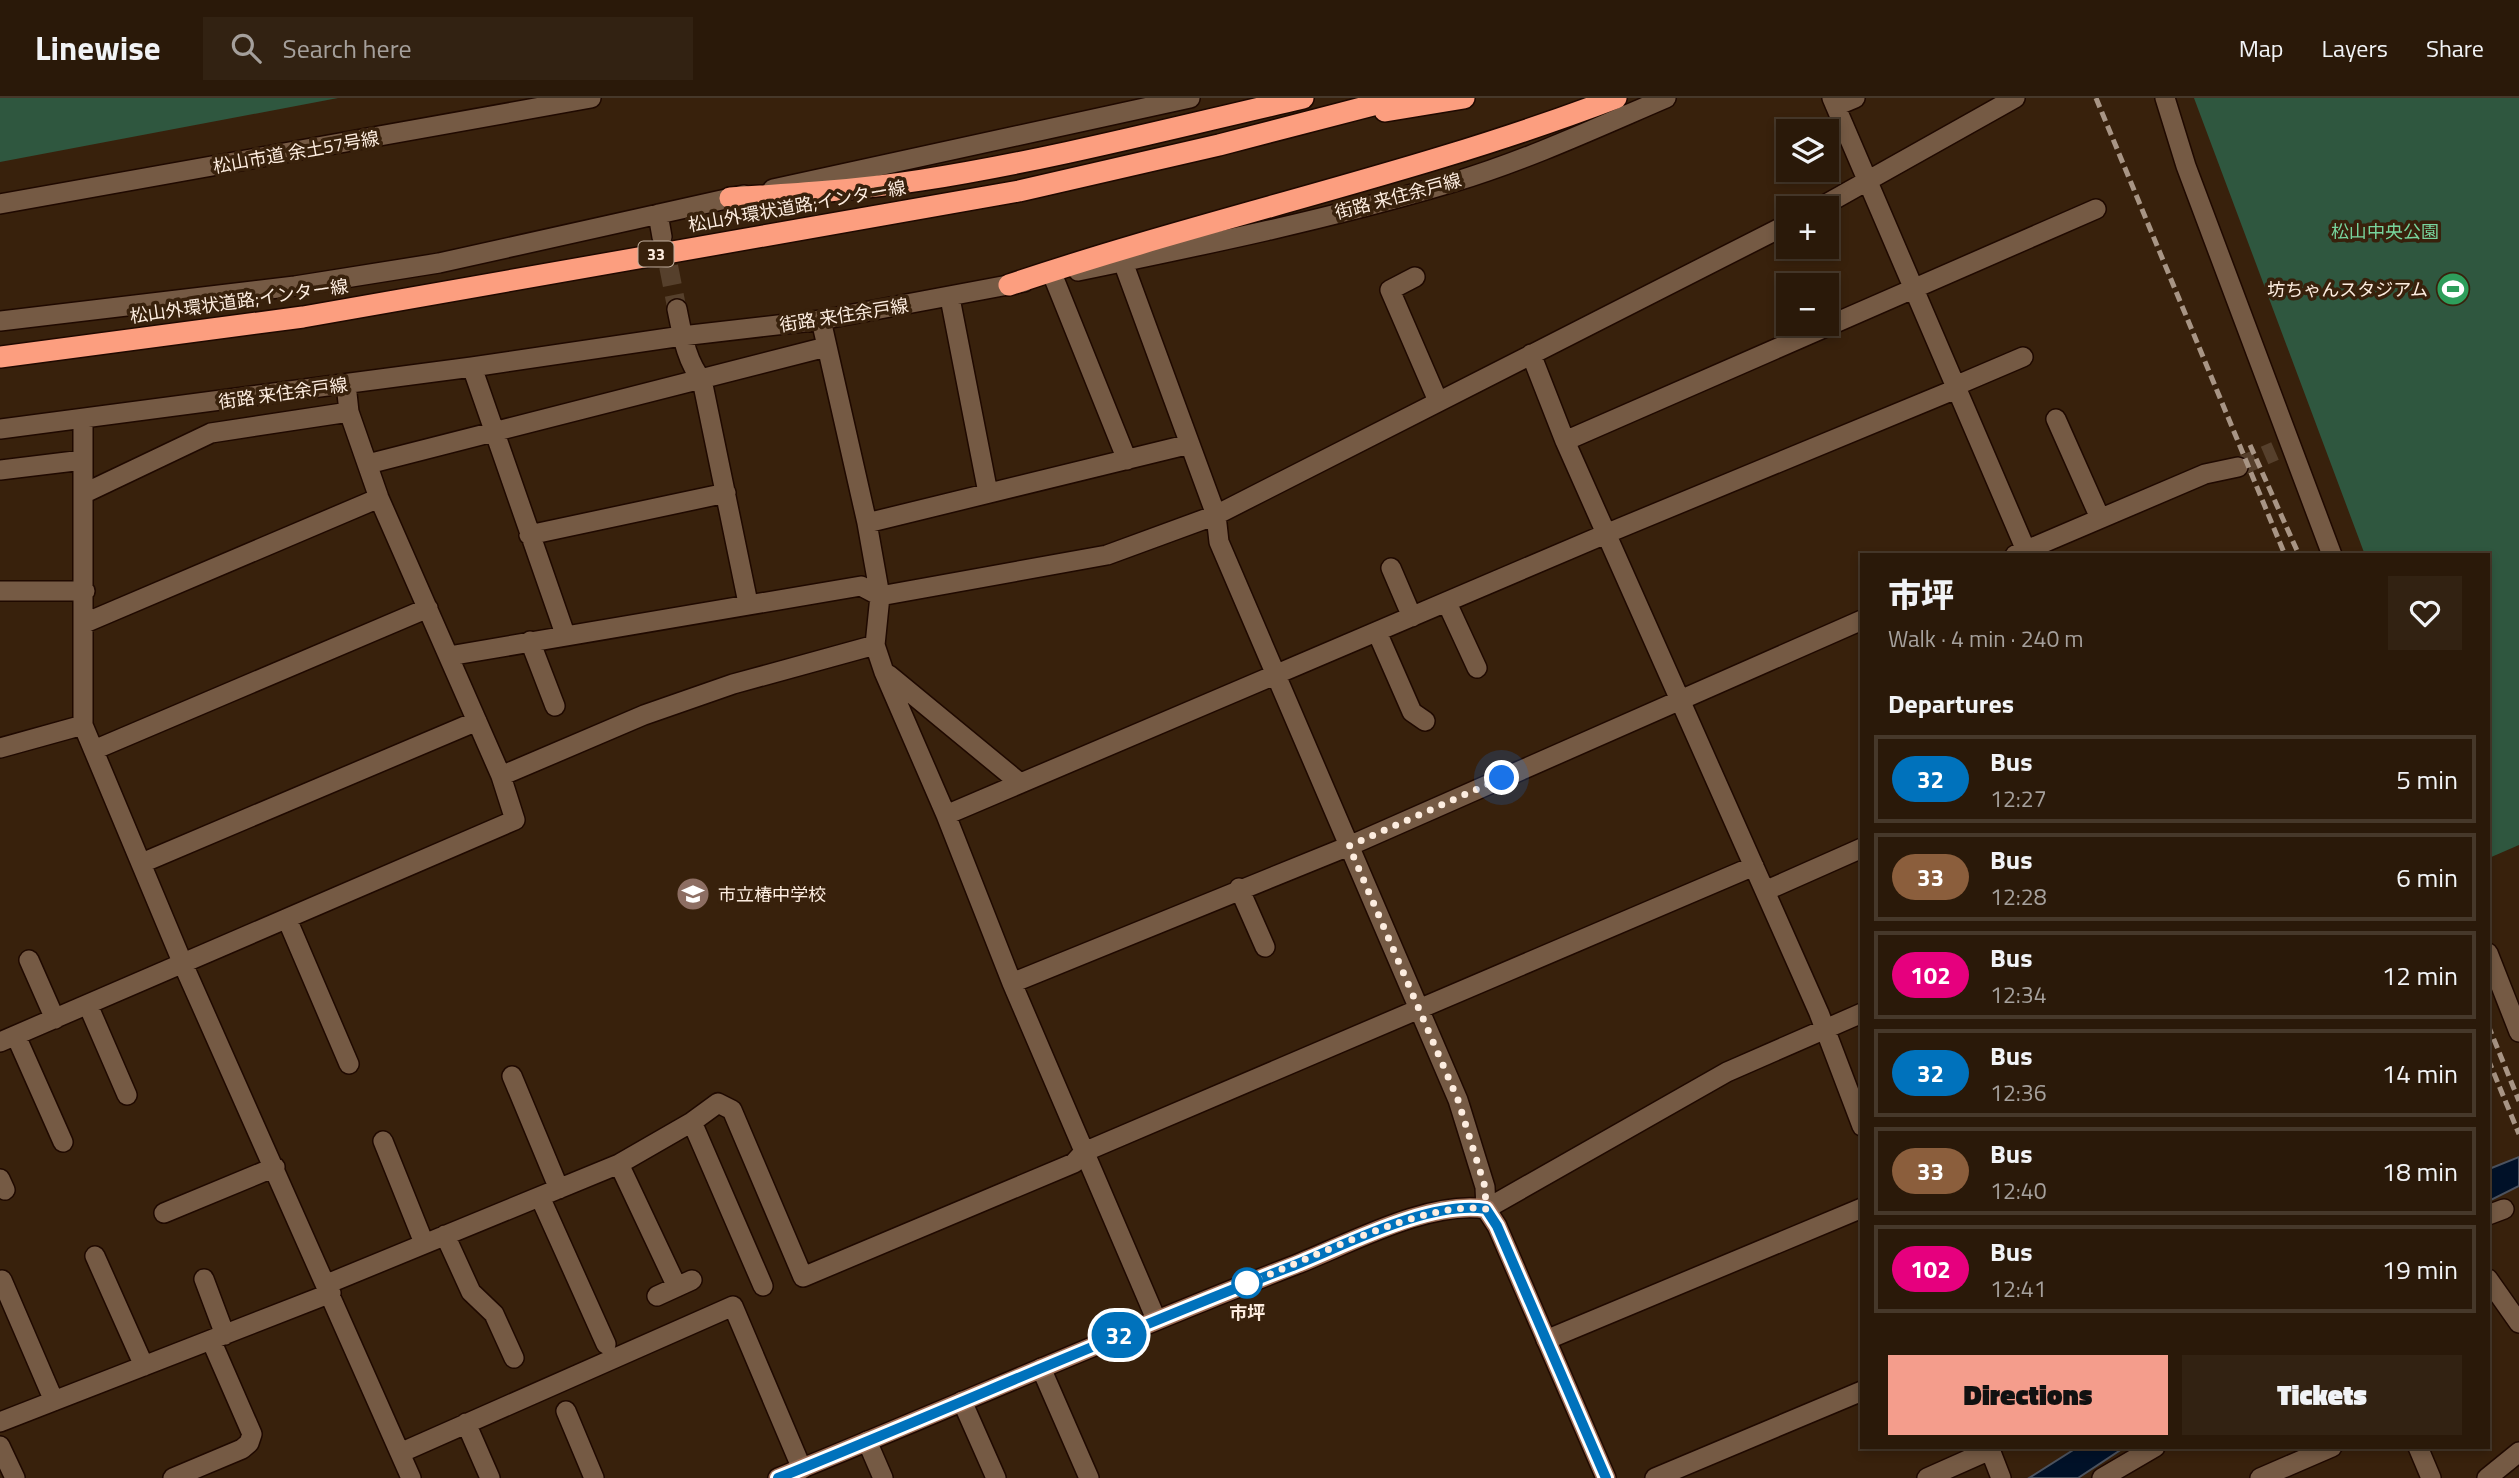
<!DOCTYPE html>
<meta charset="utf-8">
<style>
:root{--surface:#2a1909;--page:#322212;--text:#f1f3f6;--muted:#a5a09c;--line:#46382a;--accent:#f49d8c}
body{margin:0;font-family:"Titillium Web","Noto Sans JP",sans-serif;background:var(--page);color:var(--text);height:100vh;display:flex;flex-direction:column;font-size:26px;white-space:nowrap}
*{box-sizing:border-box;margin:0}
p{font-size:23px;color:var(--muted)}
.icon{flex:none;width:38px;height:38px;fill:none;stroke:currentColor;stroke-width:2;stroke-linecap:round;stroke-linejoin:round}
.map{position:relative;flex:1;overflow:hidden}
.panel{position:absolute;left:1860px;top:455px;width:630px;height:896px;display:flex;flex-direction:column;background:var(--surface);border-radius:0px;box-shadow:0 4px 10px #0003,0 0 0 2px var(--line)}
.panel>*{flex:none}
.badge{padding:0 14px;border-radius:23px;font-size:24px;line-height:46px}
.controls{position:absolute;left:1776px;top:21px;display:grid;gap:14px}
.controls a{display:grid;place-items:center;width:63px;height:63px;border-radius:0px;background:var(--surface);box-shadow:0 4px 10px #0003,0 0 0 2px var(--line);font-size:35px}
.you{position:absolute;width:35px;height:35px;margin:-18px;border:5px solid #fff;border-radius:50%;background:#1a73e8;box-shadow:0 0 0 10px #1a73e833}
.map>.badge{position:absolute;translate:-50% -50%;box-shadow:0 0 0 4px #fff}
h2{padding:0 28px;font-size:26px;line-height:63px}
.round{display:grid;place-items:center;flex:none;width:74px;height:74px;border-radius:0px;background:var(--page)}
.head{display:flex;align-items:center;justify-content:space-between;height:119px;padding:0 28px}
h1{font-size:33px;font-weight:800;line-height:52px}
.action{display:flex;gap:14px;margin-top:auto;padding:14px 28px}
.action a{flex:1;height:80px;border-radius:0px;background:var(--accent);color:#111;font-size:28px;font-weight:800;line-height:80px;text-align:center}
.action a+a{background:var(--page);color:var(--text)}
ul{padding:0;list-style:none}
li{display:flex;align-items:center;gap:21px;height:88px;margin:0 14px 10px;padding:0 14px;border:4px solid var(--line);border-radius:0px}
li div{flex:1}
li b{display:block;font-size:26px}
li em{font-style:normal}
li .badge{min-width:77px;font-weight:700;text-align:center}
header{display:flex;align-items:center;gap:42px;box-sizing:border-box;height:98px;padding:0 35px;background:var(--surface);border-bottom:2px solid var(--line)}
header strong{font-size:33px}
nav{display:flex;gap:38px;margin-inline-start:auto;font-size:24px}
.search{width:490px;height:63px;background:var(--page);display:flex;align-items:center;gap:18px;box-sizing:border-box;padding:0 24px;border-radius:0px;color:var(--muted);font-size:26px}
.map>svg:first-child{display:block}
</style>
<header>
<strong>Linewise</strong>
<div class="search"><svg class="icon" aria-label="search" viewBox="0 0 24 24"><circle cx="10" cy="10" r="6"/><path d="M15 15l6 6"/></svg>Search here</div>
<nav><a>Map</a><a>Layers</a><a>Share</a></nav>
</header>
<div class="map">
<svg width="2519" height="1380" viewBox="0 0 2519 1380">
<rect width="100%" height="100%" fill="#38210c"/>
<path fill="#2f573f" d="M 0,0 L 338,0 L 0,64 Z
M 2194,0 L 2519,0 L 2519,747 L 2489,760 L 2488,457 L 2365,457 Z"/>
<path fill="#001128" stroke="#4c535f" stroke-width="2" d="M 2519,1059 L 2519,1088 L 2489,1103 L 2489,1071 Z
M 2078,1349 L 2125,1349 L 2078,1380 L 2029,1380 Z"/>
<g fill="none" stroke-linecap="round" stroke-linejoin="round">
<path stroke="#56402c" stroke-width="19" stroke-dasharray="19 10" stroke-linecap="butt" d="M 663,140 L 677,211
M 2238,369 L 2275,353"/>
<defs>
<path id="minor" d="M 1832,0 L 2028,457
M 2165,0 L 2186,68 L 2332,457
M 1836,8 L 1855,0
M 773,91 L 1190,0
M 0,106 L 591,0
M 1819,110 L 2015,0
M 658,116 L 662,139
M 1123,164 L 1216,417 L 1219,444 L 1458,1002 L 1485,1089 L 1486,1111 L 1727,974 L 1862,915
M 1078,173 C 1204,147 1330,121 1454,84 C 1527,62 1596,30 1666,0
M 1053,178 L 1127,362
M 1415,179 L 1390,192 L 1438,303
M 950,200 L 988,395
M 677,211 C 682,235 686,263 702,282 L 748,505
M 821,222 L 867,425 L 880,498 L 875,547 L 884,574 L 946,717 L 1012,885 L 1156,1221
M 0,223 L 295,188 L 439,165 L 744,97
M 1531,256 L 1565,343 L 1819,915 L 1862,1028
M 472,269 L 565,536
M 1955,288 L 2023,259
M 2056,321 L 2100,420
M 83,322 L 83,627 L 183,866 L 411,1380
M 0,331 L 472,269 L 682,238 L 821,222 L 1024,184
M 1565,343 L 2096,111
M 368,366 L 826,249
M 0,372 L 83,362
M 85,395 L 211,335 L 349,314
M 867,425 L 1190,346
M 529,437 L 726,395
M 2015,457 L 2205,376 L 2238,369
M 1391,470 L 1412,519
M 0,493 L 85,493
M 1447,505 L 1477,570
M 85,525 L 379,400
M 1377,534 L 1412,614 L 1425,623
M 530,543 L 555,608
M 449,558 L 861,488 L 880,498 L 1107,457 L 1216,417 L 1788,126
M 889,577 L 1020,685
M 0,650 L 83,627
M 94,652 L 428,510
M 501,678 L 644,617 L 733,586 L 875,547
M 946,717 L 1608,435 L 1956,291
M 142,765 L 477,623
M 1239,790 L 1265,849
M 1765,793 L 1862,750
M 287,821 L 349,966
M 2488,855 L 2519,934
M 29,862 L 55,921
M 1012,885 L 1349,748 L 1862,522
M 88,907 L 127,997
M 16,938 L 63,1044
M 0,944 L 515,722 L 501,678 L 379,400 L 349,314 L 346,286
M 512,978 L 559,1091
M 692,1024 L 763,1188
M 383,1043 L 424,1145
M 619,1066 L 677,1189
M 0,1081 L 5,1092
M 540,1099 L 606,1246
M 164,1115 L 275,1069
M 2488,1117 L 2504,1111
M 445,1137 L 471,1194 L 494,1216 L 514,1260
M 95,1158 L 144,1268
M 204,1181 L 225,1237
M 2488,1181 L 2519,1225
M 2,1182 L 54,1303
M 327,1186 L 619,1066 L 692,1024 L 718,1005 L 732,1012 L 803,1179 L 1074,1065 L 1084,1054 L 1754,768
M 657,1198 L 692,1182
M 1546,1242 L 1862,1110
M 1041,1270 L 1089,1380
M 962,1303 L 996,1380
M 566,1313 L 594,1380
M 0,1324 L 331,1195
M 466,1325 L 490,1380
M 867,1343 L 883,1380
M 0,1348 L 15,1380
M 1989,1349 L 2001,1380
M 2418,1349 L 2431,1380
M 400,1355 L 733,1208 L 802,1371
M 173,1380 L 242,1351 L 249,1345 L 252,1336 L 211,1242
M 1655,1380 L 1862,1293
M 1927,1380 L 1990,1352
M 2102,1380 L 2155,1349
M 2260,1380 L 2332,1349
M 2487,1380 L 2519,1354"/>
<path id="secondary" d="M 778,1380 C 951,1310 1121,1234 1295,1167 C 1349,1146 1428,1102 1486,1111 L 1497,1128 L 1606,1380"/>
<path id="motorway" d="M 1385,13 L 1464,0
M 730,100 C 794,96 858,92 922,82 C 1050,62 1176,29 1303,0
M 1009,187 C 1210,119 1418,76 1616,0
M 0,259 L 303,219 L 1019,93 L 1219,47 L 1400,0"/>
</defs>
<use href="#minor" stroke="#1f0900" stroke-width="22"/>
<use href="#secondary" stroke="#1f0900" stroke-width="22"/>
<use href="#motorway" stroke="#1f0900" stroke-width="24"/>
<use href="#minor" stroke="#755a44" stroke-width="19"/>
<use href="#secondary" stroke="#9e6e56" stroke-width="19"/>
<use href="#motorway" stroke="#fc9e7f" stroke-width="21"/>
<path stroke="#a89585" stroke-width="5" stroke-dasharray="10 5" stroke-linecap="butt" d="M 2096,0 L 2285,457
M 2250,347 L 2299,457
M 2488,927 L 2519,1003
M 2488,961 L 2519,1036"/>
</g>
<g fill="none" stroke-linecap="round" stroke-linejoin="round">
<defs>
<path id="line" d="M 778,1380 C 951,1310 1121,1234 1295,1167 C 1347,1146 1431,1102 1486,1111 L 1497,1128 L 1606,1380"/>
</defs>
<use href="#line" stroke="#fff" stroke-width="16"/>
<use href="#line" stroke="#0072bc" stroke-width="10"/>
<path stroke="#fdede0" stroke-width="7" stroke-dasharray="0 12.6" d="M 1247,1185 C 1308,1163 1426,1101 1486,1111 L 1485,1089 L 1458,1002 L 1349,748 L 1502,680"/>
</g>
<defs>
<symbol id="stadium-disc" viewBox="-11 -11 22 22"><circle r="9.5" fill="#2e9e5b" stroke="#38210c"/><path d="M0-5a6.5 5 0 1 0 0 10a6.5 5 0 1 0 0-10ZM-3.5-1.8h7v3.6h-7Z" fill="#fff"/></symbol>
<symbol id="school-disc" viewBox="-11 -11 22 22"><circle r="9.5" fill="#8d6e63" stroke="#38210c"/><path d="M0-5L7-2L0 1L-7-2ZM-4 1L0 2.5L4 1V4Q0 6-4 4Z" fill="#fff"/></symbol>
</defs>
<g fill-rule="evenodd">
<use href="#stadium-disc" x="2434" y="172" width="38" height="38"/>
<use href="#school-disc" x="674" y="777" width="38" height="38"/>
</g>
<circle fill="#fff" stroke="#0072bc" stroke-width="3.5" cx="1247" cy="1185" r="14"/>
<g text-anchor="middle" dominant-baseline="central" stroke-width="7" stroke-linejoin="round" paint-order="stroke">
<rect fill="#38210c" stroke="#c2b0a0" stroke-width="2" x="638.5" y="143.5" width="35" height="25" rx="5"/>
<g font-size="16" font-weight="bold" fill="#fdede0">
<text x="656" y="156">33</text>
</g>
<g font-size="18" fill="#fdede0" stroke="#38210c">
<text transform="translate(296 54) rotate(-10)">松山市道 余土57号線</text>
<text transform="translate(1398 98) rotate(-15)">街路 来住余戸線</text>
<text transform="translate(797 108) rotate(-10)">松山外環状道路;インター線</text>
<text transform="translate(239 203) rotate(-8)">松山外環状道路;インター線</text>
<text transform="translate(844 217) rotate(-9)">街路 来住余戸線</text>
<text transform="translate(283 295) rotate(-8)">街路 来住余戸線</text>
</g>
<g font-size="18" fill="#78d59d" stroke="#38210c">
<text x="2385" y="133">松山中央公園</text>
</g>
<g font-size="18" fill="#fdede0" stroke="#38210c" text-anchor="end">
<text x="2428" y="191">坊ちゃんスタジアム</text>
<text x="718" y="796" text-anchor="start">市立椿中学校</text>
</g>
<g font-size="18" font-weight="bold" fill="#fdede0" stroke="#38210c">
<text x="1247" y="1214">市坪</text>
</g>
</g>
</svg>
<div class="controls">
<a><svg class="icon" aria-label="layers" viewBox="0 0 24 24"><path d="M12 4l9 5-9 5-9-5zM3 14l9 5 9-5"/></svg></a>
<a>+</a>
<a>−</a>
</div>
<div class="you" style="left:1502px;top:680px"></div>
<b class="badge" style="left:1119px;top:1237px;background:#0072bc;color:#fff">32</b>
<section class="panel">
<div class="head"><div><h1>市坪</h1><p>Walk · 4 min · 240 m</p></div><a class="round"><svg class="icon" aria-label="heart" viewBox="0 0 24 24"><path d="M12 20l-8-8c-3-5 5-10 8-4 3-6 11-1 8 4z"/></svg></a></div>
<h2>Departures</h2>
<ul>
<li><span class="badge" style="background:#0072bc;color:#fff">32</span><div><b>Bus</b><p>12:27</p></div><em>5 min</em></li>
<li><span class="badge" style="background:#8b5e3c;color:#fff">33</span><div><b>Bus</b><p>12:28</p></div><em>6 min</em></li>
<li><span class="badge" style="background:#e6007e;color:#fff">102</span><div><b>Bus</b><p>12:34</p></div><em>12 min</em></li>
<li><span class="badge" style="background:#0072bc;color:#fff">32</span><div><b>Bus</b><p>12:36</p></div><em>14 min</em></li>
<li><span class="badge" style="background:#8b5e3c;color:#fff">33</span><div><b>Bus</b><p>12:40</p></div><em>18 min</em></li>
<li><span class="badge" style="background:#e6007e;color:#fff">102</span><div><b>Bus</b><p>12:41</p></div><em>19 min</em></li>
</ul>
<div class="action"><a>Directions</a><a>Tickets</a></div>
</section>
</div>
